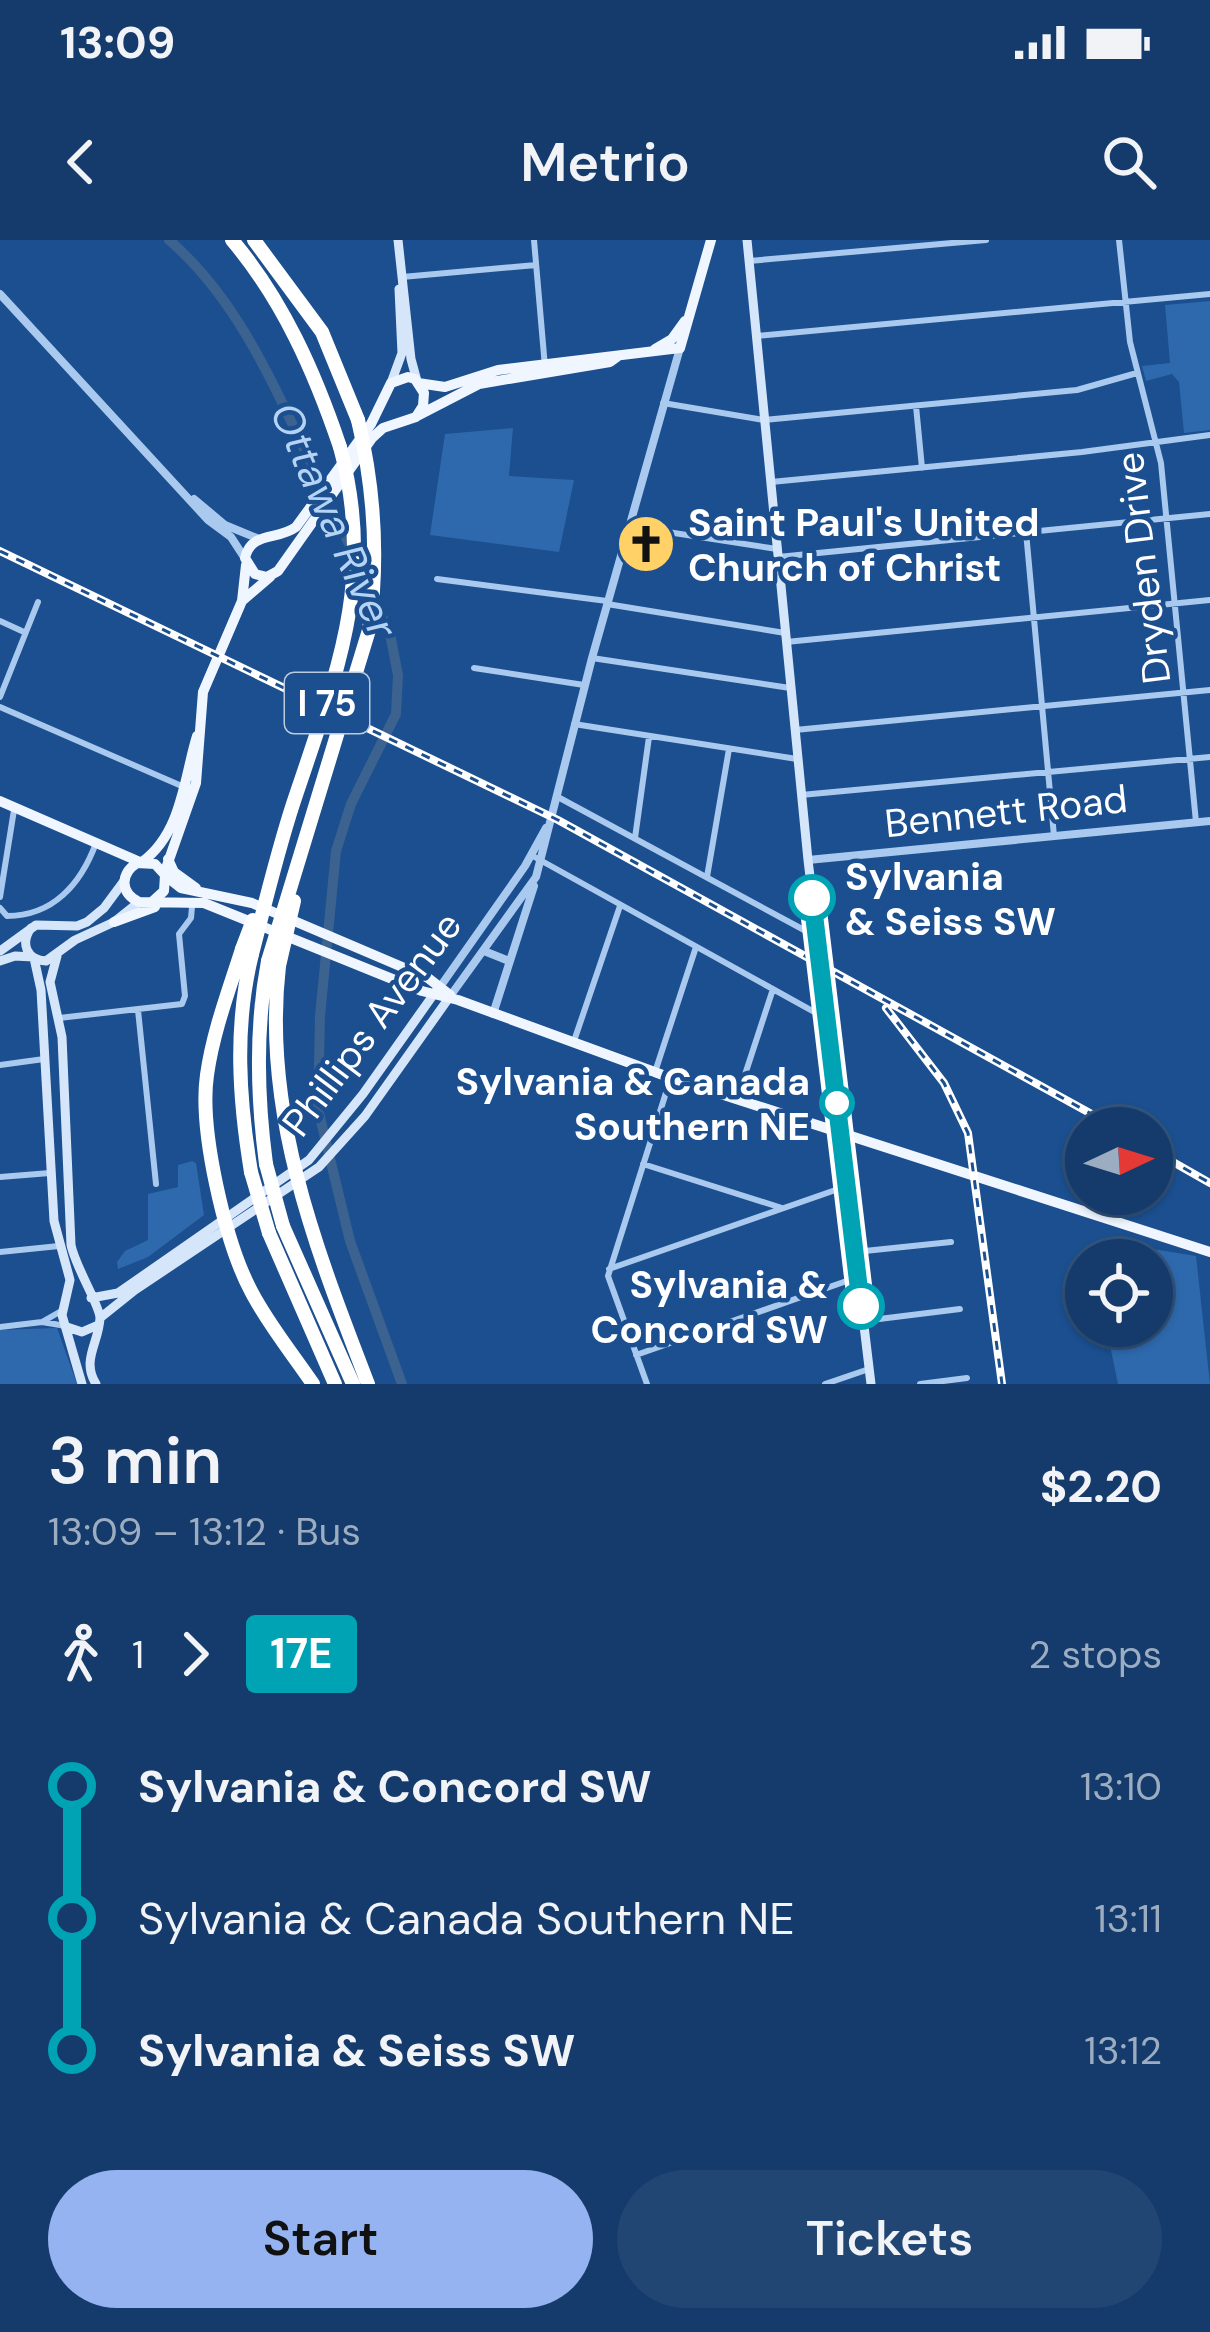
<!DOCTYPE html>
<meta charset="utf-8">
<style>
:root{--surface:#143b6b;--page:#214673;--text:#f1f3f6;--muted:#9dadc1;--line:#33557e;--accent:#95b2f1}
body{margin:0;font-family:"DM Sans",sans-serif;background:var(--page);color:var(--text);height:100vh;display:flex;flex-direction:column;font-size:45px;white-space:nowrap}
*{box-sizing:border-box;margin:0}
p{font-size:39px;color:var(--muted)}
.icon{flex:none;width:66px;height:66px;fill:none;stroke:currentColor;stroke-width:2;stroke-linecap:round;stroke-linejoin:round}
.map{position:relative;height:1144px;overflow:hidden}
.details{display:flex;flex-direction:column;background:var(--surface);flex:1}
.details>*{flex:none}
.badge{padding:0 24px;border-radius:9px;font-size:42px;line-height:78px}
.needle{width:78px;rotate:86deg}
.controls{position:absolute;left:1065px;top:867px;display:grid;gap:24px}
.controls a{display:grid;place-items:center;width:108px;height:108px;border-radius:50%;background:var(--surface);box-shadow:0 3px 9px #0004,0 0 0 3px var(--line);font-size:60px}
.map>.badge{position:absolute;translate:-50% -50%;box-shadow:0 0 0 6px #fff}
.legs{display:flex;align-items:center;gap:18px;height:132px;padding:0 48px;font-size:39px}
.legs p{margin-inline-start:auto}
.overview{display:flex;align-items:center;justify-content:space-between;height:204px;padding:0 48px}
h1{font-size:66px;font-weight:600;line-height:90px}
.button{display:flex;gap:24px;margin-top:auto;padding:24px 48px}
.button a{flex:1;height:138px;border-radius:72px;background:var(--accent);color:#111;font-size:48px;font-weight:600;line-height:138px;text-align:center}
.button a+a{background:var(--page);color:var(--text)}
ul{padding:0 48px;list-style:none}
li{display:flex;align-items:center;gap:42px;height:132px;font-size:45px}
li i{display:grid;place-items:center;width:18px;height:100%;margin:0 15px;background:currentColor}
li i::after{content:'';width:30px;height:30px;margin:-15px;border:9px solid;border-radius:50%;background:var(--surface)}
li p{margin-inline-start:auto}
li:first-child i{background:linear-gradient(#0000 50%,currentColor 0)}
li:last-child i{background:linear-gradient(currentColor 50%,#0000 0)}
.status{display:flex;justify-content:space-between;align-items:center;height:84px;padding:0 60px;background:var(--surface);direction:ltr}
.status svg{height:33px;fill:currentColor}
header{display:flex;justify-content:space-between;align-items:center;height:156px;padding:0 48px;background:var(--surface);font-size:54px;font-weight:600}
.map>svg:first-child{display:block}
</style>
<div class="status"><b>13:09</b><svg viewBox="0 0 49 12"><path d="M0 12V9h3v3zM5 12V6h3v6zM10 12V3h3v9zM15 12V0h3v12zM26 1h20v11H26zM47 4h2v5h-2z"/></svg></div>
<header><svg class="icon" aria-label="back" viewBox="0 0 24 24"><path d="M15 5l-7 7 7 7"/></svg>Metrio<svg class="icon" aria-label="search" viewBox="0 0 24 24"><circle cx="10" cy="10" r="6"/><path d="M15 15l6 6"/></svg></header>
<div class="map">
<svg width="1210" height="1144" viewBox="0 0 1210 1144">
<rect width="100%" height="100%" fill="#1b4f8f"/>
<path fill="#2e69ad" d="M 1210,61 L 1210,190 L 1184,193 L 1179,142 L 1172,134 L 1146,141 L 1142,126 L 1170,123 L 1165,65 Z
M 513,188 L 509,236 L 574,240 L 559,312 L 430,295 L 445,194 Z
M 192,921 L 196,923 L 204,975 L 148,1017 L 118,1029 L 117,1022 L 125,1011 L 148,1000 L 148,954 L 178,947 L 178,925 Z
M 1103,1001 L 1196,1016 L 1210,1144 L 1118,1144 L 1106,1086 L 1152,1086 L 1152,1020 L 1102,1020 Z
M 57,1088 L 77,1144 L 0,1144 L 0,1090 Z"/>
<g fill="none" stroke-linecap="round" stroke-linejoin="round">
<path stroke="#3c6290" stroke-width="10" d="M 169,0 C 233,55 269,134 304,209 C 334,270 362,332 390,394 L 398,435 L 396,474 L 351,564 L 336,611 L 320,776 L 318,869 L 350,1001 L 402,1144"/>
<path stroke="#a9c9ee" stroke-width="6" d="M 534,0 L 545,127
M 1119,0 L 1130,102 L 1161,223 L 1196,582
M 749,21 L 986,0
M 402,37 L 536,25
M 757,96 L 1210,54
M 663,163 L 764,180 L 1077,150 L 1137,133
M 916,166 L 922,228
M 771,242 L 1082,212 L 1210,195
M 629,286 L 777,309
M 1026,292 L 1054,596
M 778,317 L 1210,274
M 437,339 L 607,361
M 607,364 L 785,393
M 0,381 L 24,392
M 786,402 L 1210,360
M 592,418 L 790,448
M 474,428 L 584,445
M 0,457 L 38,362
M 0,467 L 184,547
M 574,484 L 797,519
M 795,490 L 1210,450
M 801,555 L 1210,517
M 556,556 L 817,697
M 635,598 L 649,497
M 531,615 L 827,779
M 707,637 L 729,509
M 0,657 L 14,570
M 0,668 L 7,676 C 53,676 81,644 96,603
M 138,770 L 156,944
M 59,778 L 182,764 L 185,756 L 179,694 L 191,678 L 192,667
M 574,801 L 620,666
M 0,825 L 44,819
M 655,832 L 696,707
M 737,859 L 773,749
M 643,924 L 782,968
M 0,937 L 50,933
M 0,1012 L 59,1006
M 855,1012 L 951,1002
M 609,1029 L 847,946
M 863,1081 L 960,1069
M 42,1082 L 66,1086
M 0,1087 L 42,1082 L 63,1070
M 636,1115 L 858,1037
M 647,1144 L 608,1036 L 670,840
M 825,1144 L 869,1129
M 920,1144 L 967,1138"/>
<path stroke="#a9c9ee" stroke-width="8" d="M 0,54 L 208,280 L 231,297 L 244,317
M 194,259 L 225,285 L 259,299
M 808,620 L 1210,581
M 484,711 L 509,721
M 440,747 L 525,626 L 546,588
M 451,755 L 536,637 L 592,418 L 680,108
M 493,774 L 534,646"/>
<path stroke="#d6e6fa" stroke-width="9" d="M 398,0 L 411,119 L 417,141
M 747,0 L 808,620 L 871,1144
M 391,143 L 402,113 L 399,49
M 31,688 C 20,704 27,720 46,721 L 75,700 L 114,682 L 139,662
M 0,711 L 36,685 L 77,686 L 87,682 L 104,668 L 124,641
M 57,716 L 50,742 L 62,797 L 71,1005 C 75,1026 100,1066 100,1078 C 99,1103 81,1120 96,1144
M 34,718 L 41,750 L 54,981 L 70,1040 L 62,1075 L 82,1144
M 0,721 L 15,716 L 33,717
M 91,1058 L 118,1053 L 309,920 L 363,854 L 436,751
M 100,1078 L 135,1050 L 319,927 L 365,876 L 451,755
M 67,1087 L 82,1092 L 98,1085"/>
<path stroke="#f0f6ff" stroke-width="10" d="M 655,109 L 672,99 L 685,81
M 408,137 L 415,139 L 424,153 L 423,166 L 416,177 L 383,188 L 372,198 L 278,331 L 267,337 L 255,334 L 245,318 C 251,291 277,301 296,287 L 371,184 L 391,143 Z
M 418,143 L 445,147 L 498,130 L 680,108 L 711,0
M 419,175 L 479,144 L 610,122 L 617,117
M 242,361 L 246,325
M 0,561 L 140,622
M 168,619 L 174,632 L 196,648
M 142,622 C 182,593 184,538 197,496
M 164,634 L 196,543 L 203,452 L 242,361 L 270,337
M 166,636 L 181,648 L 252,663 L 428,738 L 450,755
M 153,661 L 164,651 L 165,635 L 155,624 L 137,623 C 120,634 120,653 139,662 L 204,663 L 422,751 L 458,760 L 671,838 L 1210,1012
M 114,682 L 155,667"/>
<path stroke="#fff" stroke-width="14" d="M 232,0 C 283,60 315,133 340,207
M 254,0 L 322,92 L 358,180
M 242,709 C 229,750 213,792 207,835 C 199,889 225,1002 251,1051 C 268,1084 292,1113 313,1144
M 279,726 C 262,872 316,1009 368,1144
M 266,924 C 257,856 255,789 268,721
M 251,932 C 239,859 234,787 252,714
M 283,986 L 353,1144
M 269,993 L 335,1144"/>
<defs>
<path id="rail" d="M 0,311 L 558,580 L 1117,888
M 886,768 L 944,843 L 968,893 L 1002,1144
M 1152,910 L 1210,943"/>
</defs>
<use href="#rail" stroke="#fff" stroke-width="8"/>
<use href="#rail" stroke="#1b4f8f" stroke-width="3" stroke-dasharray="9" stroke-linecap="butt"/>
<path stroke="#fff" stroke-width="14" d="M 242,709 L 253,680
M 252,714 C 265,664 277,613 293,564 C 335,437 377,342 340,207
M 268,721 L 369,390 C 379,318 375,251 358,180
M 279,726 L 294,661
M 266,924 L 283,986
M 251,932 L 269,993"/>
</g>
<g fill="none" stroke-linecap="round" stroke-linejoin="round">
<defs>
<path id="line-1" d="M 812,658 L 861,1066"/>
</defs>
<use href="#line-1" stroke="#fff" stroke-width="27"/>
<use href="#line-1" stroke="#00a3b4" stroke-width="18"/>
</g>
<defs>
<symbol id="church-disc" viewBox="-11 -11 22 22"><circle r="9.5" fill="#ffd166" stroke="#1b4f8f"/><path d="M-1.2-6h2.4v3.5h3.3v2.4h-3.3V6h-2.4V-.1h-3.3v-2.4h3.3Z" fill="#111"/></symbol>
</defs>
<g fill-rule="evenodd">
<use href="#church-disc" x="613" y="271" width="66" height="66"/>
</g>
<g fill="#fff" stroke="#00a3b4" stroke-width="6">
<circle cx="812" cy="658" r="21"/>
<circle cx="837" cy="863" r="15"/>
<circle cx="861" cy="1066" r="21"/>
</g>
<g text-anchor="middle" dominant-baseline="central" stroke-width="9" stroke-linejoin="round" paint-order="stroke">
<rect fill="#1b4f8f" stroke="#bbcadd" stroke-width="3" x="285" y="433" width="84" height="60" rx="9"/>
<g font-size="36" font-weight="bold" fill="#fff">
<text x="327" y="463">I 75</text>
</g>
<g font-size="39" font-weight="bold" fill="#fff" stroke="#1b4f8f" text-anchor="start">
<text x="688" y="282">Saint Paul's United<tspan x="688" dy="45">Church of Christ</tspan></text>
</g>
<g font-size="39" fill="#fff" stroke="#1b4f8f">
<text transform="translate(1143 328) rotate(-97)">Dryden Drive</text>
<text transform="translate(1006 571) rotate(-6)">Bennett Road</text>
<text transform="translate(372 784) rotate(-53)">Phillips Avenue</text>
</g>
<g font-size="39" font-weight="bold" fill="#fff" stroke="#1b4f8f" text-anchor="end">
<text x="845" y="636" text-anchor="start">Sylvania<tspan x="845" dy="45">&amp; Seiss SW</tspan></text>
<text x="810" y="841">Sylvania &amp; Canada<tspan x="810" dy="45">Southern NE</tspan></text>
<text x="828" y="1044">Sylvania &amp;<tspan x="828" dy="45">Concord SW</tspan></text>
</g>
<g font-size="42" font-style="italic" fill="#b5d3f5" stroke="#1b4f8f">
<text transform="translate(334 280) rotate(66)">Ottawa River</text>
</g>
</g>
</svg>
<div class="controls">
<a><svg class="needle" viewBox="-14 -14 28 28"><path d="M0-13l5 13h-10z" fill="#e53935"/><path d="M0 13l5-13h-10z" fill="#9dadc1"/></svg></a>
<a><svg class="icon" aria-label="locate" viewBox="0 0 24 24"><circle cx="12" cy="12" r="6"/><path d="M12 2v4M12 18v4M2 12h4M18 12h4"/></svg></a>
</div>
</div>
<section class="details">
<div class="overview"><div><h1>3 min</h1><p>13:09 – 13:12 · Bus</p></div><b>$2.20</b></div>
<div class="legs"><svg class="icon" aria-label="walk" viewBox="0 0 24 24"><circle cx="13" cy="4" r="2"/><path d="M13 8l-2 6 4 7M11 14l-3 7M7 12l3-4h3l4 4"/></svg>1<svg class="icon" aria-label="forward" viewBox="0 0 24 24"><path d="M9 5l7 7-7 7"/></svg><b class="badge" style="background:#00a3b4;color:#fff">17E</b><p>2 stops</p></div>
<ul>
<li><i style="color:#00a3b4"></i><b>Sylvania &amp; Concord SW</b><p>13:10</p></li>
<li><i style="color:#00a3b4"></i><span>Sylvania &amp; Canada Southern NE</span><p>13:11</p></li>
<li><i style="color:#00a3b4"></i><b>Sylvania &amp; Seiss SW</b><p>13:12</p></li>
</ul>
<div class="button"><a>Start</a><a>Tickets</a></div>
</section>
